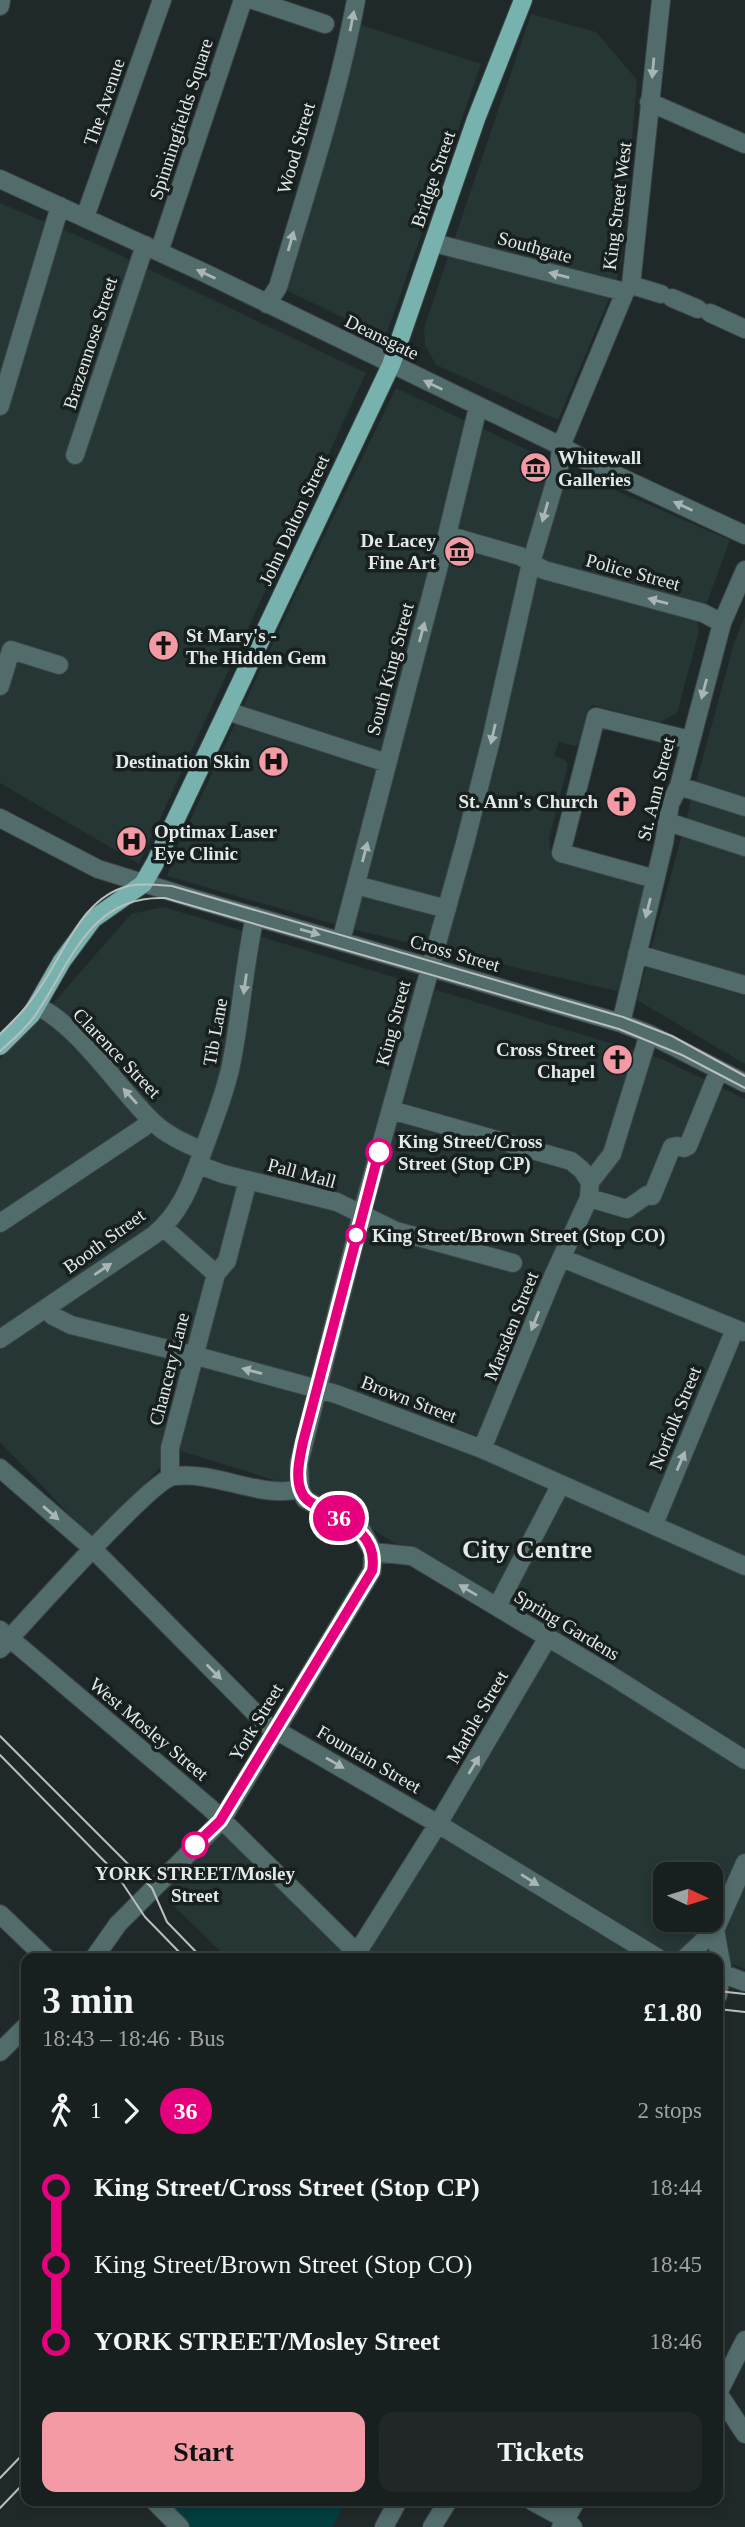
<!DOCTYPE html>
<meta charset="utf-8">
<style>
:root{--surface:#181f1f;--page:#212728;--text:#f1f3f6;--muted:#9fa2a4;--line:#363d3d;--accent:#f49aa5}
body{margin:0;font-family:Georgia,serif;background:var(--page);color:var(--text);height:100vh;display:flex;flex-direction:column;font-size:26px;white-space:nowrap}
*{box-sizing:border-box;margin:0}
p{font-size:23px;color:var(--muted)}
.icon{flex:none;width:38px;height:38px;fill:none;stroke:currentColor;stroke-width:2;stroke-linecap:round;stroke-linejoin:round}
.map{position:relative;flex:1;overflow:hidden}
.panel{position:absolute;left:21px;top:1953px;width:702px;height:553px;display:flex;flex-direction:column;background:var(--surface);border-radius:14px;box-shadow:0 4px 10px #0003,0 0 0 2px var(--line)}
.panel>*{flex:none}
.badge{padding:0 14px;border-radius:23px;font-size:24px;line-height:46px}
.needle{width:46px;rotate:94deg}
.tools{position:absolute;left:653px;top:1862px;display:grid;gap:14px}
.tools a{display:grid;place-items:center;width:70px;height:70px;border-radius:14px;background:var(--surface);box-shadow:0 4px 10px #0003,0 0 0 2px var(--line);font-size:35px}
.map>.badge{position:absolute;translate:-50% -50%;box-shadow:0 0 0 4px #fff}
.legs{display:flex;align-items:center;gap:10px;height:77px;padding:0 21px;font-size:23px}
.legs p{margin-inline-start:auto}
.overview{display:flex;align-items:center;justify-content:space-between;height:119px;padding:0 21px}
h1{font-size:38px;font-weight:800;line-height:52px}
.primary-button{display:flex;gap:14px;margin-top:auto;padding:14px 21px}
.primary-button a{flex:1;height:80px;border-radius:14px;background:var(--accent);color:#111;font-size:28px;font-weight:800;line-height:80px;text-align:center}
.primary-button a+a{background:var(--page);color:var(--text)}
ul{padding:0 21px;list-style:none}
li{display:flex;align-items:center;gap:24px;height:77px;font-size:26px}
li i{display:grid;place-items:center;width:10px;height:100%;margin:0 9px;background:currentColor}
li i::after{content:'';width:18px;height:18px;margin:-9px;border:5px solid;border-radius:50%;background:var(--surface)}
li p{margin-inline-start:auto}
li:first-child i{background:linear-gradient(#0000 50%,currentColor 0)}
li:last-child i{background:linear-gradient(currentColor 50%,#0000 0)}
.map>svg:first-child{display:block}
</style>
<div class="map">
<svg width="745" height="2527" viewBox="0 0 745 2527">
<rect width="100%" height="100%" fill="#202929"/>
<path fill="#253635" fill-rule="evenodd" d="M 531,14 L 596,32 L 637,80 L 622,259 L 616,282 L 558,420 L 436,365 L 425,345 L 424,328 Z
M 358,24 L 481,64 L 385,338 L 282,288 Z
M 0,203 L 90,241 L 366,373 L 139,864 L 0,783 Z
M 396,388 L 585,477 L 730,540 L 705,608 L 697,622 L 699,632 L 677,713 L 660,722 L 592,705 L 581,742 L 575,746 L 559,742 L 554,756 L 564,759 L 568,765 L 549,839 L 552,859 L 647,885 L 621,992 L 351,929 L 167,876 L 178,846 L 295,596 Z
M 745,616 L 745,1064 L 637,1000 L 734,643 Z
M 164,907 L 662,1059 L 745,1099 L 745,1969 L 718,1958 L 362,1958 L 466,1796 L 553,1640 L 310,1491 L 177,1450 L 92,1538 L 0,1442 L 0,1058 L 29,1031 L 131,914 ZM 665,1874 L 710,1874 L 710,1920 L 665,1920 Z
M 225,1826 L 354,1958 L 227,1958 L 172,1904 L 168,1879 Z"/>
<path fill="#023e3d" d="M 164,2501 L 346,2501 L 332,2527 L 190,2527 Z"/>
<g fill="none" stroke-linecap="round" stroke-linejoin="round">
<defs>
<path id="minor" d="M 253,0 L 325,24
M 0,6 L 1,0
M 649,102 L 745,144
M 0,179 L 207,274 L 561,446 L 590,463 L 745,535
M 85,217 L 162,0
M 434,243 L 625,292
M 159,252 L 243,0
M 631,285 L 661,294
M 672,298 L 698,309
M 267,304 L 278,287 C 306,192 338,97 356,0
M 710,313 L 745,329
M 0,406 L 60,206
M 75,455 L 145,245
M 447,535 L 520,556 L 544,570 L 703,613 L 722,623
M 0,686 L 11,650 L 59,665
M 227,711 L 387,763
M 679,786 L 745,807
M 0,818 L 98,869 L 198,900 L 621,1023 L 649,1034 L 745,1083
M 668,822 L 745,847
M 655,879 L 561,853 L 596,717 L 690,740
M 356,885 L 447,909
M 341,941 L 447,535 L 478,407
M 637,954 L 745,985
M 37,1006 C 79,1026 118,1088 152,1121 C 166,1135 185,1143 203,1151
M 621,1023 L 664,843 L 670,804 L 679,786 L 722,623 L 745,570
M 391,1110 L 571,1161 L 582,1170 L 590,1182
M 199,1165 L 223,1174 L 337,1202 L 396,1231 L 513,1263
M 589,1198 L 627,1209 L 647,1195 L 652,1196 L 672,1147 L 677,1146 L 684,1148 L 688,1146 L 719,1070
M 0,1223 L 144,1127 L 151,1120
M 163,1227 L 216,1274
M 562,1258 L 743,1332
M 216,1274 L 227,1261 L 248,1180
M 47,1308 L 53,1316 L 71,1325 L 204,1358 L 336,1394 L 482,1449 L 745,1566
M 0,1339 L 154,1235 C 182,1212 192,1181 204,1148 C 214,1120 225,1094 231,1065 C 241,1016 244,965 255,916
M 482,1449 L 554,1274 L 589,1198 L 590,1182 L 612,1154 L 649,1034
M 0,1468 L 93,1549 L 267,1725 L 438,1824 L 658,1958
M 170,1476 L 170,1448 L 216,1274
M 654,1524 L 735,1329
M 373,1552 L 412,1556 L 609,1674 L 745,1760
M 497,1607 L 561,1484
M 0,1630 L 210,1808 L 357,1953
M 0,1649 C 23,1624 152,1479 174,1476 C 216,1471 260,1499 300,1489
M 0,1914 L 46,1958
M 715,1930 L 722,1968 L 718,1995
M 94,1958 L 118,1924 L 221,1821 L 372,1571 L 373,1552 L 362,1531 L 305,1499 L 300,1489 L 299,1463 L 362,1213 L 465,843 L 491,740 L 531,563 L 559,469 L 561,446 L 625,292 L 631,285 L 661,0
M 357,1958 L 357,1953 L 438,1824 L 547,1639
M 685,1958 L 715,1930 L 745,1863
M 718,1972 L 745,1982
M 0,2052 L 26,2026
M 718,2393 L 745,2340
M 718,2393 L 745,2434
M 154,2501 L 180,2527
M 532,2501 L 565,2519 L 573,2527
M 384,2527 L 398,2501
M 432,2527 L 448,2501
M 561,2527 L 576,2501"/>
<path id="major" d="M 0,1046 L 31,1015 L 62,961 L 93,919 L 143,884 L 155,863 L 391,365 L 476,119 L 523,0"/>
</defs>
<use href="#minor" stroke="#3b4444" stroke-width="20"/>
<use href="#major" stroke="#3b4444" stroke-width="20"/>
<use href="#minor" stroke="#516c6b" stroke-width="18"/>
<use href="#major" stroke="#78b2af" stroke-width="18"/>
<path stroke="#b9bfbf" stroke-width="2" d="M 0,1034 C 15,1020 28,1006 39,989 C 64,954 82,896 129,886 C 143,883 158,885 172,886 L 623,1017 L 672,1036 L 745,1076
M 0,1051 C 15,1038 30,1025 40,1008 C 73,957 93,895 165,898 L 619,1029 L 682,1055 L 745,1088
M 0,1736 L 152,1888 L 167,1922 L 202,1958
M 0,1755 L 115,1872 L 145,1917 L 185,1958
M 718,1991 L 745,1994
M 718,2009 L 745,2012
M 0,2478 L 26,2451
M 0,2508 L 26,2481"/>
</g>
<defs><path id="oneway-solid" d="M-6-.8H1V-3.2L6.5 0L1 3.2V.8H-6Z" transform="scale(1.75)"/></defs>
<g fill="#a9b6b6">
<use href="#oneway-solid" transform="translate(352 21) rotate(-79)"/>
<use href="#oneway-solid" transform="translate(653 68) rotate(95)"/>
<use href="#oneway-solid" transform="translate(291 241) rotate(-74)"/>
<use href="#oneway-solid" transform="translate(206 274) rotate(-155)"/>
<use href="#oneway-solid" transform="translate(559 275) rotate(-166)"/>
<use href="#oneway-solid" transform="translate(433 385) rotate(-154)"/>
<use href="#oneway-solid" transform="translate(683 506) rotate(-155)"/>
<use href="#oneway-solid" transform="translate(545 512) rotate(106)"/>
<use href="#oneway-solid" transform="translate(658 601) rotate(-165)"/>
<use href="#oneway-solid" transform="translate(422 632) rotate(-75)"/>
<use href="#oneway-solid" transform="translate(704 689) rotate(105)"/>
<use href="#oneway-solid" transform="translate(493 734) rotate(103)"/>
<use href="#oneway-solid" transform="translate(365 852) rotate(-75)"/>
<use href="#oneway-solid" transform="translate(648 908) rotate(104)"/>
<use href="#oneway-solid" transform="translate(310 932) rotate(16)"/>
<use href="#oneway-solid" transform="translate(245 984) rotate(98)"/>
<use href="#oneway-solid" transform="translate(130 1096) rotate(-132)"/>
<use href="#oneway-solid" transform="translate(103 1269) rotate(-34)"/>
<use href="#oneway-solid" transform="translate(535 1321) rotate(112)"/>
<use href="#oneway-solid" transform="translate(252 1371) rotate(-165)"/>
<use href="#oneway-solid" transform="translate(681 1461) rotate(-67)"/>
<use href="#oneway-solid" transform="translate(51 1513) rotate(41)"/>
<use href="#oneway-solid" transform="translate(468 1590) rotate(-149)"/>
<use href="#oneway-solid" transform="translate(214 1672) rotate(45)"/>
<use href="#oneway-solid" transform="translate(335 1763) rotate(30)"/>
<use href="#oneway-solid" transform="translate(474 1765) rotate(-59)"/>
<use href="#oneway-solid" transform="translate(530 1880) rotate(32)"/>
</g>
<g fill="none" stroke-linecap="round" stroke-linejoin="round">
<defs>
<path id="line-1" d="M 195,1845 L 220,1821 L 372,1571 C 379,1533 344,1521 317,1506 C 310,1502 304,1499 301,1491 C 295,1476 300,1457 303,1442 L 379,1152"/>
</defs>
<use href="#line-1" stroke="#fff" stroke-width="16"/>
<use href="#line-1" stroke="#e6007e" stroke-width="10"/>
</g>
<defs>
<symbol id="museum-disc" viewBox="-11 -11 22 22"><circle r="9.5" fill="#f49aa5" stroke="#171f1f"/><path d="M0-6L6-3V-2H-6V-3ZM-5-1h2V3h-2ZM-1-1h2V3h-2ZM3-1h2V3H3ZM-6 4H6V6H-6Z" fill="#111"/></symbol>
<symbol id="church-disc" viewBox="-11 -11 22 22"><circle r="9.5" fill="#f49aa5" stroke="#171f1f"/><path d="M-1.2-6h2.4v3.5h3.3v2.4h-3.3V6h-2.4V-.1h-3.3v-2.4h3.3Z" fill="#111"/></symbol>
<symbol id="hospital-disc" viewBox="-11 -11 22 22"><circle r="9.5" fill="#f49aa5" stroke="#171f1f"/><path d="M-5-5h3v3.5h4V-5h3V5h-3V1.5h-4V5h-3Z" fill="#111"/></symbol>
</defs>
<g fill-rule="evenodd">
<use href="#museum-disc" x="518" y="450" width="35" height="35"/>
<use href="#museum-disc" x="442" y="534" width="35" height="35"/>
<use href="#church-disc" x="146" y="628" width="35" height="35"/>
<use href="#hospital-disc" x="256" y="744" width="35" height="35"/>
<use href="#church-disc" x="604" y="784" width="35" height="35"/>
<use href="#hospital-disc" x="114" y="824" width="35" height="35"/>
<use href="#church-disc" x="600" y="1042" width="35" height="35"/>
</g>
<g fill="#fff" stroke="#e6007e" stroke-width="3.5">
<circle cx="379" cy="1152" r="12"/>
<circle cx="356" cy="1235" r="9"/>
<circle cx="195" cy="1845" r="12"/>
</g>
<g text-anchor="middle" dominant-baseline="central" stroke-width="7" stroke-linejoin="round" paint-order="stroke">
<g font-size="19" fill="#e3e8e8" stroke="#171f1f">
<text transform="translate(104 102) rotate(-71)">The Avenue</text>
<text transform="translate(181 119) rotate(-72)">Spinningfields Square</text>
<text transform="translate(296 148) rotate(-74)">Wood Street</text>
<text transform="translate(433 179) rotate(-71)">Bridge Street</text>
<text transform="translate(617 206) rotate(-83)">King Street West</text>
<text transform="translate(535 247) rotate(15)">Southgate</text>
<text transform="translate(382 337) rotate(26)">Deansgate</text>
<text transform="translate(90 343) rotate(-72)">Brazennose Street</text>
<text transform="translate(294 520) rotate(-65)">John Dalton Street</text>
<text transform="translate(633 572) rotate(15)">Police Street</text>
<text transform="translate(390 669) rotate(-75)">South King Street</text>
<text transform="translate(656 789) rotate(-76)">St. Ann Street</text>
<text transform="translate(455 953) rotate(16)">Cross Street</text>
<text transform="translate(393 1023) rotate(-75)">King Street</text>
<text transform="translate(215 1032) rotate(-80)">Tib Lane</text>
<text transform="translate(117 1053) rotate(46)">Clarence Street</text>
<text transform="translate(302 1173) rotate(15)">Pall Mall</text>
<text transform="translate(104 1241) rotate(-36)">Booth Street</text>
<text transform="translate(511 1326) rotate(-68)">Marsden Street</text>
<text transform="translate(169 1369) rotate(-76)">Chancery Lane</text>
<text transform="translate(409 1399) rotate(21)">Brown Street</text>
<text transform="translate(675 1418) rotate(-68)">Norfolk Street</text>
<text transform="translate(567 1625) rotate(31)">Spring Gardens</text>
<text transform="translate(477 1717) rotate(-60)">Marble Street</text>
<text transform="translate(256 1722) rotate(-59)">York Street</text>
<text transform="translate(149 1729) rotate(40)">West Mosley Street</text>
<text transform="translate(369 1759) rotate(30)">Fountain Street</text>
</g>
<g font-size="19" font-weight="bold" fill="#e3e8e8" stroke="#171f1f" text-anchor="end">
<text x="558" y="457" text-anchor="start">Whitewall<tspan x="558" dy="22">Galleries</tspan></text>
<text x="436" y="540">De Lacey<tspan x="436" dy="22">Fine Art</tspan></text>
<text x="186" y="635" text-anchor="start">St Mary's -<tspan x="186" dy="22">The Hidden Gem</tspan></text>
<text x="250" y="761">Destination Skin</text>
<text x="598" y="801">St. Ann's Church</text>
<text x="154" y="831" text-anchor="start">Optimax Laser<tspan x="154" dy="22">Eye Clinic</tspan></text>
<text x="595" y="1049">Cross Street<tspan x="595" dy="22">Chapel</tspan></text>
</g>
<g font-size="19" font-weight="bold" fill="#e3e8e8" stroke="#171f1f" text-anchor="start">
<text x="398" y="1141">King Street/Cross<tspan x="398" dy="22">Street (Stop CP)</tspan></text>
<text x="372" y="1235">King Street/Brown Street (Stop CO)</text>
<text x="195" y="1873" text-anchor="middle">YORK STREET/Mosley<tspan x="195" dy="22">Street</tspan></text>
</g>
<g font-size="26" font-weight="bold" fill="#e3e8e8" stroke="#171f1f">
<text x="527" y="1549">City Centre</text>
</g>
</g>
</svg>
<div class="tools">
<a><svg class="needle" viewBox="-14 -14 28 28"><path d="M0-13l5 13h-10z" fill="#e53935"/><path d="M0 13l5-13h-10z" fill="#9fa2a4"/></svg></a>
</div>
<b class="badge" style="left:339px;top:1518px;background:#e6007e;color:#fff">36</b>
<section class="panel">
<div class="overview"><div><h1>3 min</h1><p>18:43 – 18:46 · Bus</p></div><b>£1.80</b></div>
<div class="legs"><svg class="icon" aria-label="walk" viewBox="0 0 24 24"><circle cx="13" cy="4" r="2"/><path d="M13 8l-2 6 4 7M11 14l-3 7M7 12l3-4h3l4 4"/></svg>1<svg class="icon" aria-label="forward" viewBox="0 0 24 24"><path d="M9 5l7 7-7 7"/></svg><b class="badge" style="background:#e6007e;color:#fff">36</b><p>2 stops</p></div>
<ul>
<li><i style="color:#e6007e"></i><b>King Street/Cross Street (Stop CP)</b><p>18:44</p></li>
<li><i style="color:#e6007e"></i><span>King Street/Brown Street (Stop CO)</span><p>18:45</p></li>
<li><i style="color:#e6007e"></i><b>YORK STREET/Mosley Street</b><p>18:46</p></li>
</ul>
<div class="primary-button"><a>Start</a><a>Tickets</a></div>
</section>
</div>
